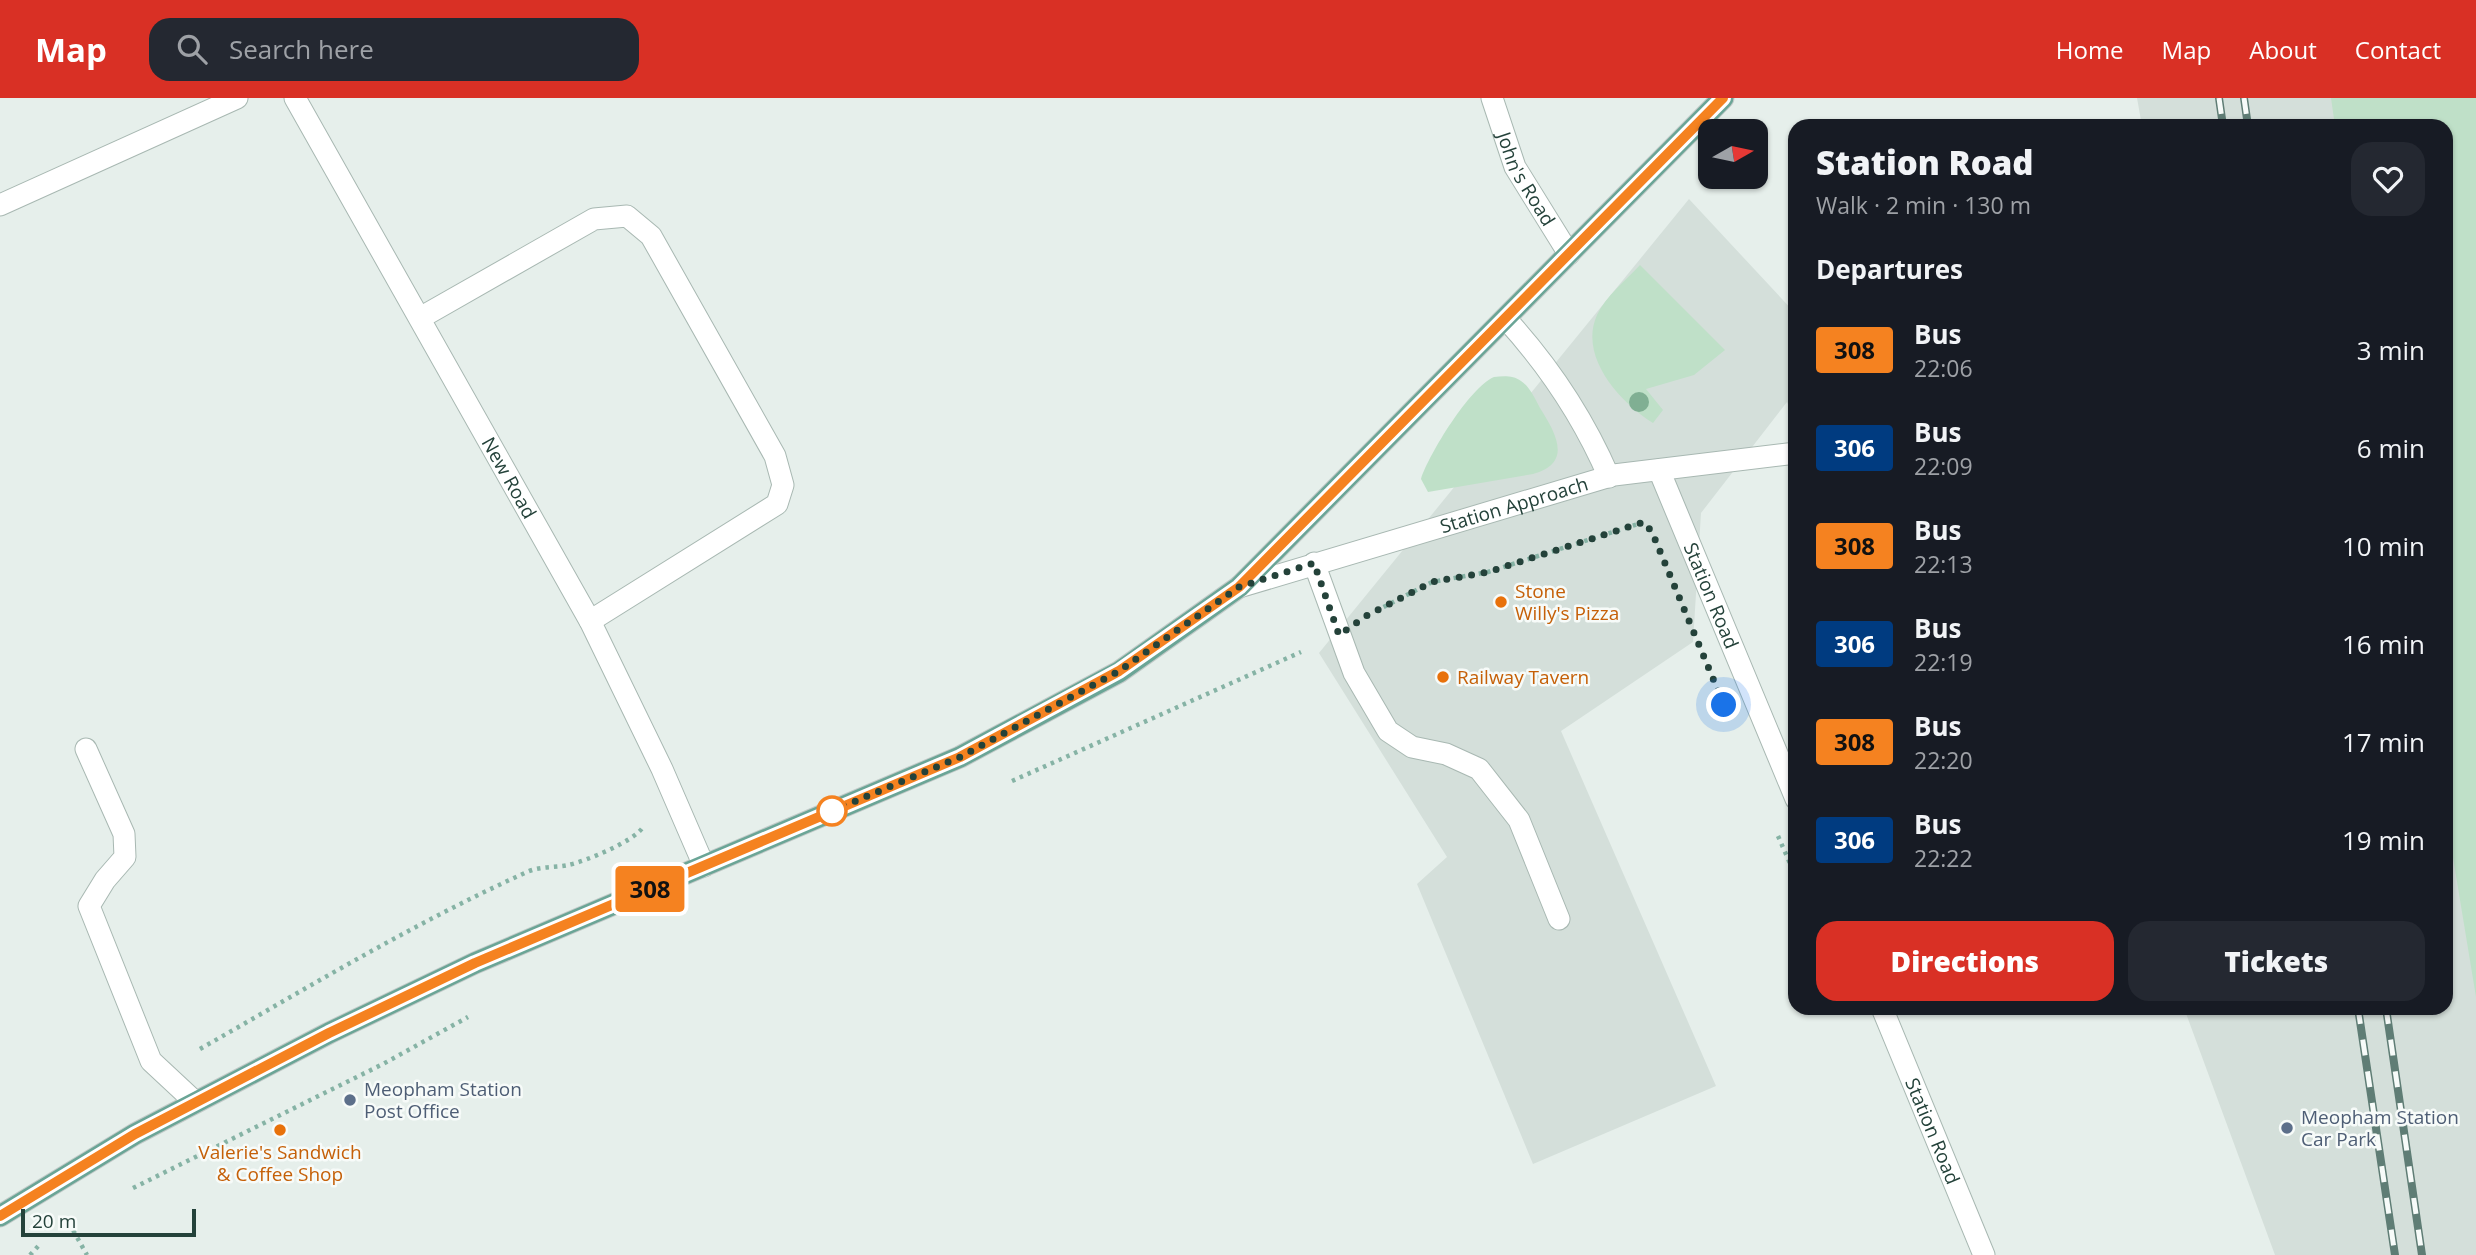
<!DOCTYPE html>
<meta charset="utf-8">
<style>
:root{--surface:#171b24;--page:#242831;--text:#f1f3f6;--muted:#9ea1a6;--accent:#d93025}
body{margin:0;font-family:"Open Sans",sans-serif;background:var(--page);color:var(--text);height:100vh;display:flex;flex-direction:column;font-size:26px;white-space:nowrap}
*{box-sizing:border-box;margin:0}
p{font-size:23px;color:var(--muted)}
.icon{flex:none;width:38px;height:38px;fill:none;stroke:currentColor;stroke-width:2;stroke-linecap:round;stroke-linejoin:round}
.map{position:relative;flex:1;overflow:hidden}
.sheet{position:absolute;left:1788px;top:21px;width:665px;height:896px;display:flex;flex-direction:column;background:var(--surface);border-radius:21px;box-shadow:0 2px 5px #0004}
.sheet>*{flex:none}
.badge{padding:0 14px;border-radius:5px;font-size:24px;line-height:46px}
.needle{width:46px;rotate:81deg}
.tools{position:absolute;left:1698px;top:21px;display:grid;gap:14px}
.tools a{display:grid;place-items:center;width:70px;height:70px;border-radius:14px;background:var(--surface);box-shadow:0 2px 5px #0004;font-size:35px}
.scale{position:absolute;left:21px;bottom:18px;width:175px;box-sizing:border-box;padding-left:7px;border:4px solid #24423a;border-top:0;font-size:19px;line-height:24px;white-space:nowrap;color:#24423a;-webkit-text-stroke:5px #f7fbf9;paint-order:stroke}
.you{position:absolute;width:35px;height:35px;margin:-18px;border:5px solid #fff;border-radius:50%;background:#1a73e8;box-shadow:0 0 0 10px #1a73e833}
.map>.badge{position:absolute;translate:-50% -50%;box-shadow:0 0 0 4px #fff}
h2{padding:0 28px;font-size:26px;line-height:63px}
.round{display:grid;place-items:center;flex:none;width:74px;height:74px;border-radius:21px;background:var(--page)}
.summary{display:flex;align-items:center;justify-content:space-between;height:119px;padding:0 28px}
h1{font-size:33px;font-weight:800;line-height:52px}
.cta{display:flex;gap:14px;margin-top:auto;padding:14px 28px}
.cta a{flex:1;height:80px;border-radius:21px;background:var(--accent);color:#fff;font-size:28px;font-weight:800;line-height:80px;text-align:center}
.cta a+a{background:var(--page);color:var(--text)}
ul{padding:0;list-style:none}
li{display:flex;align-items:center;gap:21px;height:98px;padding:0 28px}
li div{flex:1}
li b{display:block;font-size:26px}
li em{font-style:normal}
li .badge{min-width:77px;font-weight:700;text-align:center}
header{display:flex;align-items:center;gap:42px;box-sizing:border-box;height:98px;padding:0 35px;background:var(--accent);color:#fff}
header strong{font-size:33px}
nav{display:flex;gap:38px;margin-inline-start:auto;font-size:24px}
.search{width:490px;height:63px;background:var(--page);display:flex;align-items:center;gap:18px;box-sizing:border-box;padding:0 24px;border-radius:21px;color:var(--muted);font-size:26px}
.map>svg:first-child{display:block}
</style>
<header>
<strong>Map</strong>
<div class="search"><svg class="icon" aria-label="search" viewBox="0 0 24 24"><circle cx="10" cy="10" r="6"/><path d="M15 15l6 6"/></svg>Search here</div>
<nav><a>Home</a><a>Map</a><a>About</a><a>Contact</a></nav>
</header>
<div class="map">
<svg width="2476" height="1157" viewBox="0 0 2476 1157">
<rect width="100%" height="100%" fill="#e6efeb"/>
<path fill="#d4dfda" d="M 2137,0 L 2355,0 L 2360,28 L 2142,28 Z
M 1689,101 L 1795,215 L 1795,322 L 1787,304 L 1701,415 L 1693,544 L 1561,633 L 1716,988 L 1533,1066 L 1417,786 L 1447,759 L 1319,555 Z
M 2447,433 L 2476,571 L 2476,1157 L 2275,1157 L 2184,910 L 2446,910 Z"/>
<path fill="#bfe0c8" d="M 2331,0 L 2476,0 L 2476,899 L 2446,717 L 2446,28 L 2335,28 Z
M 1640,167 L 1725,252 L 1694,277 L 1646,291 L 1663,312 L 1653,325 C 1621,305 1578,259 1597,217 C 1606,198 1626,182 1640,167 Z
M 1494,279 C 1503,278 1513,277 1521,283 C 1530,289 1535,301 1540,310 C 1555,334 1574,365 1533,376 L 1428,394 L 1421,381 C 1429,356 1470,289 1494,279 Z"/>
<g fill="none" stroke-linecap="round" stroke-linejoin="round">
<defs>
<g id="minor">
<path id="s1" d="M 295,0 L 590,523 L 662,671 L 704,768"/>
<path id="s2" d="M 1492,0 L 1515,69 L 1569,156"/>
<path d="M 0,107 L 237,0"/>
<path d="M 420,220 L 594,121 L 627,118 L 651,138 L 775,358 L 783,387 L 777,406 L 590,523"/>
<path d="M 1506,221 C 1549,268 1584,321 1609,379"/>
<path id="s3" d="M 1659,372 L 1796,701"/>
<path d="M 1314,465 L 1354,575 L 1388,633 L 1412,649 L 1446,656 L 1479,671 L 1519,722 L 1559,821"/>
<path id="s4" d="M 1239,489 L 1614,377 L 1796,355"/>
<path d="M 86,651 L 124,736 L 125,759 L 105,782 L 89,808 L 151,963 L 195,1004"/>
<path id="s5" d="M 1882,910 L 1984,1157"/>
</g>
<path id="major" d="M 0,1118 L 135,1036 L 329,935 L 475,865 L 960,659 L 1119,574 L 1239,489 L 1723,0"/>
</defs>
<use href="#minor" stroke="#a8b8b2" stroke-width="23"/>
<use href="#major" stroke="#c2cac8" stroke-width="23"/>
<path stroke="#86b3a5" stroke-width="4.5" stroke-dasharray="3.5 5" stroke-linecap="butt" d="M 1376,513 L 1432,484 L 1488,474 L 1638,426
M 1012,683 L 1301,554
M 1778,738 L 1796,779
M 200,951 C 307,890 414,825 527,774 C 540,768 554,770 568,767 C 584,764 635,743 643,729
M 133,1090 L 383,966 L 468,919
M 69,1125 L 87,1157
M 30,1157 L 41,1145"/>
<use href="#minor" stroke="#fff" stroke-width="21"/>
<use href="#major" stroke="#6aa596" stroke-width="21"/>
<defs>
<path id="rail" d="M 2219,0 L 2223,28
M 2244,0 L 2248,28
M 2358,910 L 2395,1157
M 2386,910 L 2422,1157"/>
</defs>
<use href="#rail" stroke="#5f7d75" stroke-width="8"/>
<use href="#rail" stroke="#f7fbf9" stroke-width="5" stroke-dasharray="16" stroke-linecap="butt"/>
</g>
<circle fill="#80af93" cx="1639" cy="304" r="10"/>
<g fill="none" stroke-linecap="round" stroke-linejoin="round">
<defs>
<path id="line" d="M 0,1118 L 135,1036 L 329,935 L 475,865 L 960,659 L 1119,573 L 1239,489 L 1723,0"/>
</defs>
<use href="#line" stroke="#fff" stroke-width="16"/>
<use href="#line" stroke="#f58220" stroke-width="10"/>
<path stroke="#24423a" stroke-width="7" stroke-dasharray="0 12.6" d="M 832,713 L 960,659 L 1119,573 L 1239,489 L 1314,465 L 1339,537 L 1366,518 L 1432,484 L 1488,474 L 1644,424 L 1652,434 L 1724,607"/>
</g>
<g fill="#e8710a" stroke="#f7fbf9" stroke-width="2.5">
<circle cx="1501" cy="504" r="7"/>
<circle cx="1443" cy="579" r="7"/>
<circle cx="280" cy="1032" r="7"/>
</g>
<circle fill="#fff" stroke="#f58220" stroke-width="3.5" cx="832" cy="713" r="14"/>
<g fill="#5c6f8a" stroke="#f7fbf9" stroke-width="2.5">
<circle cx="350" cy="1002" r="7"/>
<circle cx="2287" cy="1030" r="7"/>
</g>
<g text-anchor="middle" dominant-baseline="central" stroke-width="5" stroke-linejoin="round" paint-order="stroke">
<g font-size="19" fill="#24423a" stroke="#f7fbf9">
<text stroke="none"><textPath href="#s2" startOffset="88">John's Road</textPath></text>
<text stroke="none"><textPath href="#s1" startOffset="436">New Road</textPath></text>
<text stroke="none"><textPath href="#s4" startOffset="287">Station Approach</textPath></text>
<text stroke="none"><textPath href="#s3" startOffset="136">Station Road</textPath></text>
<text stroke="none"><textPath href="#s5" startOffset="133">Station Road</textPath></text>
</g>
<g font-size="19" fill="#c56008" stroke="#f7fbf9" text-anchor="start">
<text x="1515" y="493">Stone<tspan x="1515" dy="22">Willy's Pizza</tspan></text>
<text x="1457" y="579">Railway Tavern</text>
<text x="280" y="1054" text-anchor="middle">Valerie's Sandwich<tspan x="280" dy="22">&amp; Coffee Shop</tspan></text>
</g>
<g font-size="19" fill="#4e5e75" stroke="#f7fbf9" text-anchor="start">
<text x="364" y="991">Meopham Station<tspan x="364" dy="22">Post Office</tspan></text>
<text x="2301" y="1019">Meopham Station<tspan x="2301" dy="22">Car Park</tspan></text>
</g>
</g>
</svg>
<div class="tools">
<a><svg class="needle" viewBox="-14 -14 28 28"><path d="M0-13l5 13h-10z" fill="#e53935"/><path d="M0 13l5-13h-10z" fill="#9ea1a6"/></svg></a>
</div>
<div class="scale">20 m</div>
<div class="you" style="left:1724px;top:607px"></div>
<b class="badge" style="left:650px;top:791px;background:#f58220;color:#111">308</b>
<section class="sheet">
<div class="summary"><div><h1>Station Road</h1><p>Walk · 2 min · 130 m</p></div><a class="round"><svg class="icon" aria-label="heart" viewBox="0 0 24 24"><path d="M12 20l-8-8c-3-5 5-10 8-4 3-6 11-1 8 4z"/></svg></a></div>
<h2>Departures</h2>
<ul>
<li><span class="badge" style="background:#f58220;color:#111">308</span><div><b>Bus</b><p>22:06</p></div><em>3 min</em></li>
<li><span class="badge" style="background:#003b80;color:#fff">306</span><div><b>Bus</b><p>22:09</p></div><em>6 min</em></li>
<li><span class="badge" style="background:#f58220;color:#111">308</span><div><b>Bus</b><p>22:13</p></div><em>10 min</em></li>
<li><span class="badge" style="background:#003b80;color:#fff">306</span><div><b>Bus</b><p>22:19</p></div><em>16 min</em></li>
<li><span class="badge" style="background:#f58220;color:#111">308</span><div><b>Bus</b><p>22:20</p></div><em>17 min</em></li>
<li><span class="badge" style="background:#003b80;color:#fff">306</span><div><b>Bus</b><p>22:22</p></div><em>19 min</em></li>
</ul>
<div class="cta"><a>Directions</a><a>Tickets</a></div>
</section>
</div>
